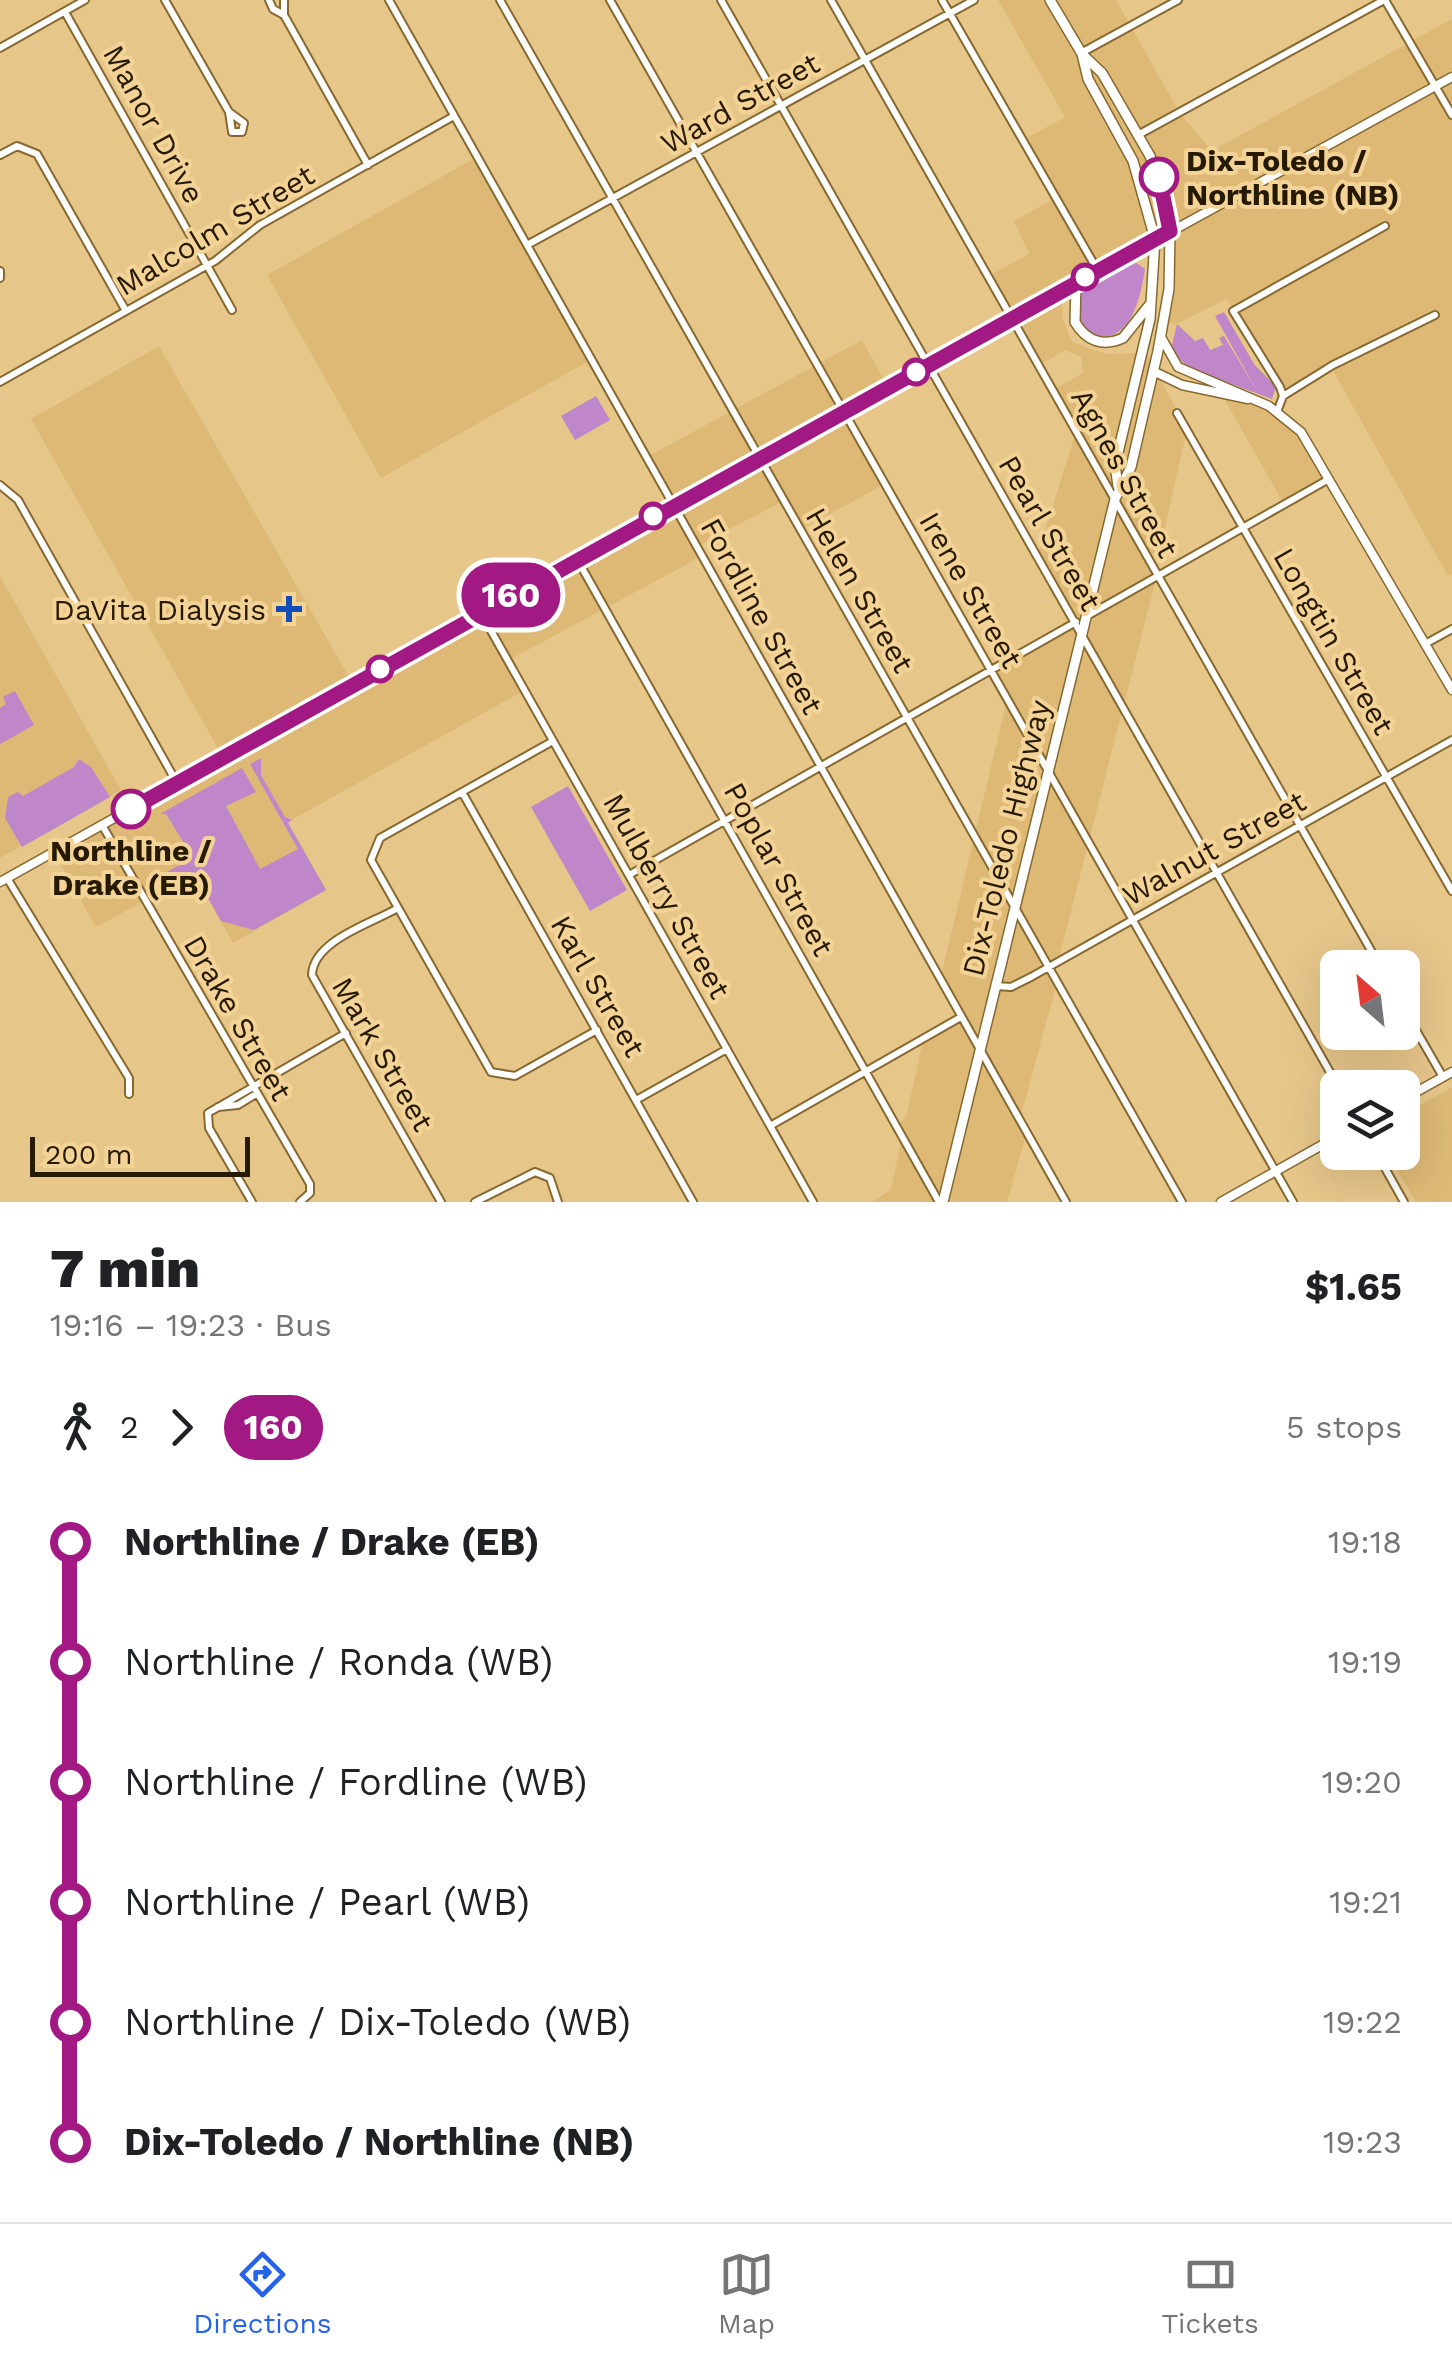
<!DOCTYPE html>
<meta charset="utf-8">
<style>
:root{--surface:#fff;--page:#f2f2f2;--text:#202124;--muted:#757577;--line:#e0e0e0;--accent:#2563eb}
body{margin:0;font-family:"Work Sans",sans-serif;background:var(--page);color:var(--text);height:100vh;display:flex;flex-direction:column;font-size:38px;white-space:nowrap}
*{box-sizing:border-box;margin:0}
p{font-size:32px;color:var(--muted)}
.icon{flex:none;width:55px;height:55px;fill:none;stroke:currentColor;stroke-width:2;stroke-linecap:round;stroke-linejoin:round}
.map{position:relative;height:1202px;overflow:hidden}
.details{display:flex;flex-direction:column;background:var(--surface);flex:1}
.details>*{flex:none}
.badge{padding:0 20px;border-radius:32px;font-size:35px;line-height:65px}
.needle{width:65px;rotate:332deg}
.buttons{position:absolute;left:1320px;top:950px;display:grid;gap:20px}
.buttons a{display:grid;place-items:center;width:100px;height:100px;border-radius:15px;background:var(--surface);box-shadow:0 10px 40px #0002;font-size:50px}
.scale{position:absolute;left:30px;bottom:25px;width:220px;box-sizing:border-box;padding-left:10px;border:5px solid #261a03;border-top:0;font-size:28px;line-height:35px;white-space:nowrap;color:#261a03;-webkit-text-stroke:8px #f4d397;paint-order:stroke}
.map>.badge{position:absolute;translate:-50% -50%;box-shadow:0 0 0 5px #fff}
.legs{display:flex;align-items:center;gap:15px;height:110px;padding:0 50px;font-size:32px}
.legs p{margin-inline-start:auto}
.head{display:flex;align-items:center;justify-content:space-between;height:170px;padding:0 50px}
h1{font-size:55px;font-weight:800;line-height:75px}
ul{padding:0 50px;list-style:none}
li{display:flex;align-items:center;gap:35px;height:120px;font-size:38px}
li i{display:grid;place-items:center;width:15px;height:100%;margin:0 12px;background:currentColor}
li i::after{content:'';width:25px;height:25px;margin:-12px;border:8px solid;border-radius:50%;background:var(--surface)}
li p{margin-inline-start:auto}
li:first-child i{background:linear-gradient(#0000 50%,currentColor 0)}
li:last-child i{background:linear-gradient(currentColor 50%,#0000 0)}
.tabs{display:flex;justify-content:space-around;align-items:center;height:140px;border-top:2px solid var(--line);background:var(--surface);font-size:28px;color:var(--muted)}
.tabs a{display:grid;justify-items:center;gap:5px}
.tabs .on{color:var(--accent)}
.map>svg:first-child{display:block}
</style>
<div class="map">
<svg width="1452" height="1202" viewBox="0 0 1452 1202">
<rect width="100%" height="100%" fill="#e7c68a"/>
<path fill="#deb976" d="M 998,0 L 1116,0 L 1179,112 L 1212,151 L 1452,19 L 1452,574 L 1448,576 L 1331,367 L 1283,396 L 1227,299 L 1176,324 L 1164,322 L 1170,231 L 1063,290 L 1062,316 L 1072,342 L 1106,354 L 1147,353 L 1187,430 L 1163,536 L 1159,549 L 1148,558 L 1157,575 L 1058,962 L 1049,967 L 1057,983 L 1020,1119 L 1027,1132 L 1007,1202 L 872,1202 L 891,1190 L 902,1136 L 897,1126 L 906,1116 L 924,1038 L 961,1016 L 940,980 L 1007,700 L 990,670 L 1075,622 L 1037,557 L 1076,431 L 1053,390 L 1083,373 L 1081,357 L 1066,350 L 1039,365 L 989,276 L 1029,254 L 1014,221 L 1055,198 L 1023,140 L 1065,117 Z
M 477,157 L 592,359 L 381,478 L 267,275 Z
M 862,340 L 888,387 L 844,411 L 885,484 L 800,530 L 783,501 L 698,546 L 702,556 L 509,660 L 525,690 L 288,822 L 326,890 L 233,943 L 194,874 L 96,927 L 54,852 L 223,757 L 31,419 L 159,346 L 353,684 L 673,505 L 647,457 Z
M 1222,395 L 1257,401 L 1301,432 L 1330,478 L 1284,504 Z
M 0,576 L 121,790 L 0,858 Z
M 1452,1087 L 1452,1202 L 1416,1202 L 1387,1153 L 1402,1152 L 1403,1115 Z"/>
<path fill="#bf86c9" d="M 1135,262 L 1145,269 C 1140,300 1130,349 1087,334 C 1077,320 1071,304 1083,289 Z
M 1224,312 L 1254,364 L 1276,387 L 1272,399 L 1188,368 L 1171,349 L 1177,324 L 1195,341 L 1203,338 L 1210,350 L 1223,345 L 1219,338 L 1224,336 L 1257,391 L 1215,316 Z
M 596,396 L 610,420 L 575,440 L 561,416 Z
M 15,691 L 34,725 L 0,744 L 0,708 L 6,704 L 3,697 Z
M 261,758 L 261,775 L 285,817 L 292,820 L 288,823 L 326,890 L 254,930 L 221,921 L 194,873 L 154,895 L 147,883 L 183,863 L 181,856 L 187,848 L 166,814 L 160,814 L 242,768 L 256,792 L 226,806 L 260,869 L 298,849 L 250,764 Z
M 79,759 L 91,767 L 110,797 L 22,847 L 5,818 L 8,797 L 18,792 L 23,796 L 74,767 Z
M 568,786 L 627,890 L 590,911 L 531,807 Z"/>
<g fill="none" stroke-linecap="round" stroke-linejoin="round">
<defs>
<path id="street" d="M 165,0 L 229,112 L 232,132 L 242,132 L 244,123 L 229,112
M 269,0 L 273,9 L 284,15 L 368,165
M 284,0 L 284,15
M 389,0 L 1066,1202
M 500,0 L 1182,1202
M 610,0 L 1293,1202
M 721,0 L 1339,1088
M 831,0 L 1381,968
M 942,0 L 1098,271
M 1385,0 L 1452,115
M 65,12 L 232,310
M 0,48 L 85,0
M 1081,53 L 1178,0
M 1138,135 L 1384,0
M 0,155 L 17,146 L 37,154 L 126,311
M 527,245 L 974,0
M 0,271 L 0,278
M 0,382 L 215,261 L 260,225 L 454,116
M 1283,396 L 1333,365 L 1435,315
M 1277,412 L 1283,396 L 1280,387 L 1233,311 L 1385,226
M 1177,413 L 1452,891
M 0,485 L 18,500 L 177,783
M 577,559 L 939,1202
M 481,613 L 813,1202
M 1087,616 L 1329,479
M 1425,644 L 1452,629
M 553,741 L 380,838 L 371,860 L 491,1072 L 515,1076 L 597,1030
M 462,792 L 693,1202
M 102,825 L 310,1184 L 310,1193 L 300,1202
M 629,875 L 1076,622
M 7,878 L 129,1078 L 129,1094
M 396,909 C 370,924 313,941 312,975 L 441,1202
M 996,986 L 1011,987 L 1031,977 L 1452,740
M 1402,1006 L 1443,1077
M 636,1100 L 727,1049
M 218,1107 L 238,1105 L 256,1094
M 770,1126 L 961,1017
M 1376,1152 L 1404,1202
M 252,1202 L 209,1128 L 208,1113 L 346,1033
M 475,1202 L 535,1172 L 550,1178 L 558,1202"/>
<path id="secondary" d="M 1161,337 L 1178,367 L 1269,406 L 1301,432 L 1452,690
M 1153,371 L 1182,385 L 1248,399
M 0,882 L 674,505 L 1452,77
M 1402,1100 L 1452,1072
M 1221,1202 L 1338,1136"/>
<path id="primary" d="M 1050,0 L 1082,54 L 1088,79 L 1133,161 L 1155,239 L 1150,319 L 1115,465 L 1118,486
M 1076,282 L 1075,322 C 1086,341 1103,347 1123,338 L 1151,303
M 943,1202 L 1115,499 L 1131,467 L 1158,351 L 1169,289 L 1170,231 L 1162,187 L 1150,156 L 1102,73 L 1082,54"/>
</defs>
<use href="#street" stroke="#87692f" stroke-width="10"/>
<use href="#secondary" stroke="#87692f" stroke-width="11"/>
<use href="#primary" stroke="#87692f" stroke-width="12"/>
<use href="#street" stroke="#fff" stroke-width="6"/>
<use href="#secondary" stroke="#fff" stroke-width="8"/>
<use href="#primary" stroke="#fff" stroke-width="9"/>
</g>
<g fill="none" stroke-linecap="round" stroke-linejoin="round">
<defs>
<path id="line-1" d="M 131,809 L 1170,231 L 1159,177"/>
</defs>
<use href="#line-1" stroke="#fff" stroke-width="22"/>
<use href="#line-1" stroke="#a31984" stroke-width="15"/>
</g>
<g fill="#fff" stroke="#a31984" stroke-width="5">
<circle cx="1159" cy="177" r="18"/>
<circle cx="1085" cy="277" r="12"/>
<circle cx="916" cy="372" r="12"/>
<circle cx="653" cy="516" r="12"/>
<circle cx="380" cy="669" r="12"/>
<circle cx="131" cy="809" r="18"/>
</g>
<path fill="#124db9" stroke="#f4d397" stroke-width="4" d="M284 594h10v10h10v10h-10v10h-10v-10h-10v-10h10z"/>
<g text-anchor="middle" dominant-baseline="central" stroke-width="8" stroke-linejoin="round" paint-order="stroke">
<g font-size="30" fill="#261a03" stroke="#f4d397">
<text transform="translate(740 103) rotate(-29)">Ward Street</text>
<text transform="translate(154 124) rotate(61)">Manor Drive</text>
<text transform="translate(215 230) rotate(-31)">Malcolm Street</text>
<text transform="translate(1125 473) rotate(61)">Agnes Street</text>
<text transform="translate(1050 533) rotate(60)">Pearl Street</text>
<text transform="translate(860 590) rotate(60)">Helen Street</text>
<text transform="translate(971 590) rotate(60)">Irene Street</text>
<text transform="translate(762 616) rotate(61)">Fordline Street</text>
<text transform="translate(1334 641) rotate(60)">Longtin Street</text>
<text transform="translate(1006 838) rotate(-76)">Dix-Toledo Highway</text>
<text transform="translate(1214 848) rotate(-29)">Walnut Street</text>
<text transform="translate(779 869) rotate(61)">Poplar Street</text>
<text transform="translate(667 896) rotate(61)">Mulberry Street</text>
<text transform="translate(598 986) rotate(60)">Karl Street</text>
<text transform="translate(238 1018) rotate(60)">Drake Street</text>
<text transform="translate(383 1054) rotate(60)">Mark Street</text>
</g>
<g font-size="30" font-weight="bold" fill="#261a03" stroke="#f4d397" text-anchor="start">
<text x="1186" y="160">Dix-Toledo /<tspan x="1186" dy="34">Northline (NB)</tspan></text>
<text x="131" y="850" text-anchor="middle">Northline /<tspan x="131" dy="34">Drake (EB)</tspan></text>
</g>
<g font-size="30" fill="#261a03" stroke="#f4d397" text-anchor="end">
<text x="266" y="609">DaVita Dialysis</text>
</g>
</g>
</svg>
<div class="buttons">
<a><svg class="needle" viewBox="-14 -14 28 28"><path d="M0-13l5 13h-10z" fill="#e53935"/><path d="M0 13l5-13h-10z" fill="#757577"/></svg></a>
<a><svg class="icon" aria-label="layers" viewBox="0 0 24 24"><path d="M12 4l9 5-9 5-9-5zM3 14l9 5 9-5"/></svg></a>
</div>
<div class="scale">200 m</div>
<b class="badge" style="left:511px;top:595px;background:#a31984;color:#fff">160</b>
</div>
<section class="details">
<div class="head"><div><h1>7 min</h1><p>19:16 – 19:23 · Bus</p></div><b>$1.65</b></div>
<div class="legs"><svg class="icon" aria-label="walk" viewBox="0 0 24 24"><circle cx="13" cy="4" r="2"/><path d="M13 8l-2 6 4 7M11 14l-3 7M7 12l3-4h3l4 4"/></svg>2<svg class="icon" aria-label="forward" viewBox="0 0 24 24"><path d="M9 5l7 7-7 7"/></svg><b class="badge" style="background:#a31984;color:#fff">160</b><p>5 stops</p></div>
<ul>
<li><i style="color:#a31984"></i><b>Northline / Drake (EB)</b><p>19:18</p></li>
<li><i style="color:#a31984"></i><span>Northline / Ronda (WB)</span><p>19:19</p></li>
<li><i style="color:#a31984"></i><span>Northline / Fordline (WB)</span><p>19:20</p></li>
<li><i style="color:#a31984"></i><span>Northline / Pearl (WB)</span><p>19:21</p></li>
<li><i style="color:#a31984"></i><span>Northline / Dix-Toledo (WB)</span><p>19:22</p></li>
<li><i style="color:#a31984"></i><b>Dix-Toledo / Northline (NB)</b><p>19:23</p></li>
</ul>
</section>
<nav class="tabs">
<a class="on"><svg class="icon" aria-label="directions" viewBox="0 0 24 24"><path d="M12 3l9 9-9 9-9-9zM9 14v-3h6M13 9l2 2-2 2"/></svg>Directions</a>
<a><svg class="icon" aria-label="map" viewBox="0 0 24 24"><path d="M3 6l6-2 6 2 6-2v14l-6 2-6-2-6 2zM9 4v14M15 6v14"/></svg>Map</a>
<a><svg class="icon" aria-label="tickets" viewBox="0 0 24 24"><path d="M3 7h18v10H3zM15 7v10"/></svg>Tickets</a>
</nav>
